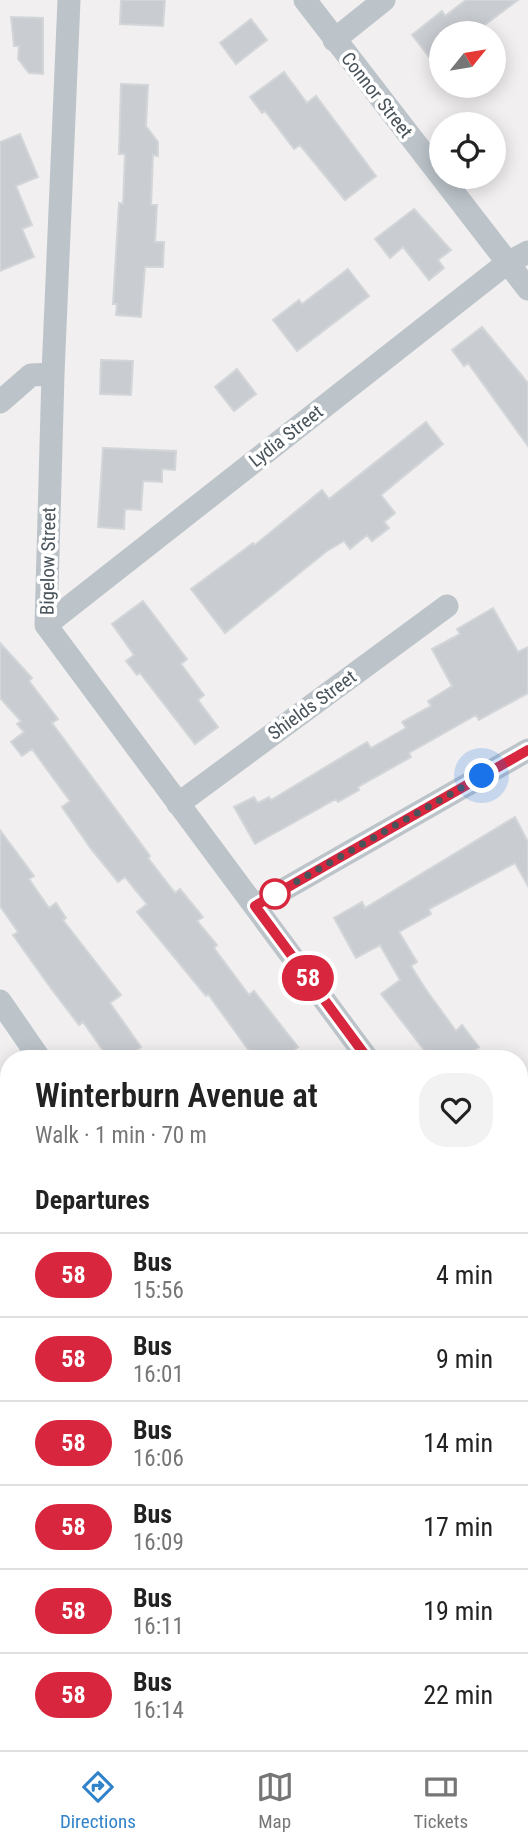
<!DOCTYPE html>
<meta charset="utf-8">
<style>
:root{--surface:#fff;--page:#f2f2f2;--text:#222;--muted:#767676;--line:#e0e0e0;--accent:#3082ca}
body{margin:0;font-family:"Roboto Condensed",sans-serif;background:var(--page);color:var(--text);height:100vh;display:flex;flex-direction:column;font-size:26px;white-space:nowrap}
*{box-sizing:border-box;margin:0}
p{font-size:23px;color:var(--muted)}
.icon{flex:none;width:38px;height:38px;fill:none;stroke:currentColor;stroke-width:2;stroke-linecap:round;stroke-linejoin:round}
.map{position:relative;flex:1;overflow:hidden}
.drawer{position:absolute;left:0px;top:1050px;width:528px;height:700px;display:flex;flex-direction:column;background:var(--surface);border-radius:28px 28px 0 0;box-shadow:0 4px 18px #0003}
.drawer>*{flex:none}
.badge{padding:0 14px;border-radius:23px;font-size:24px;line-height:46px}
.needle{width:46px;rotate:60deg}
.controls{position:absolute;left:429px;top:21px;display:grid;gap:14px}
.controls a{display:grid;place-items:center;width:77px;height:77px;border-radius:50%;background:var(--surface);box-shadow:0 4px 18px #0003;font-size:35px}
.you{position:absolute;width:35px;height:35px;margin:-18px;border:5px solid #fff;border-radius:50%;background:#1a73e8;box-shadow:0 0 0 10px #1a73e833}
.map>.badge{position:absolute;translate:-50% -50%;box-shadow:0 0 0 4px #fff}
h2{padding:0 35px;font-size:26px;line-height:63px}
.round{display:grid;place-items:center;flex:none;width:74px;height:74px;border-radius:28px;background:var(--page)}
.head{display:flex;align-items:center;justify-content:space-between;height:119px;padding:0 35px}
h1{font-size:33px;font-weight:600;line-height:52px}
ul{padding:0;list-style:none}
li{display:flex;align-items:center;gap:21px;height:84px;padding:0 35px;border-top:2px solid var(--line)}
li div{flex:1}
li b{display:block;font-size:26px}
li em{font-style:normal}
li .badge{min-width:77px;font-weight:700;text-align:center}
.tabs{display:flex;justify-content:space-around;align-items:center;height:98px;border-top:2px solid var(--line);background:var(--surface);font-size:19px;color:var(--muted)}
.tabs a{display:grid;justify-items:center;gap:4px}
.tabs .current{color:var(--accent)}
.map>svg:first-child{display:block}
</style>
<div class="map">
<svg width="528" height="1750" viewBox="0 0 528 1750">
<rect width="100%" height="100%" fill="#f1efef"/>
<path fill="#c9ccd1" stroke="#d3d6d9" stroke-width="2" d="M 121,0 L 165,0 L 163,26 L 120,24 Z
M 466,0 L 518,0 L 474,33 L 441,33 L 441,50 L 430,58 L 412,35 L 442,11 L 445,16 Z
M 11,17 L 43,18 L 43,74 L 29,73 L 18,59 L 19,46 L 14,46 Z
M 251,19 L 267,40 L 236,64 L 220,43 Z
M 284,72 L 307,103 L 316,96 L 376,176 L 345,200 L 300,145 L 294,149 L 265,111 L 262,113 L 250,97 Z
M 121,84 L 148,85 L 146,126 L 158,142 L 158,156 L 153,155 L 151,205 L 157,205 L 155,242 L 164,242 L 163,267 L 145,267 L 141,317 L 116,315 L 117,304 L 113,304 L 119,203 L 123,204 L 125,154 L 119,154 Z
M 20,134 L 38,177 L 16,186 L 32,225 L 22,229 L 34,257 L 0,271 L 0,142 Z
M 414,209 L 451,250 L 438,260 L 444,268 L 429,280 L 403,247 L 390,258 L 375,239 Z
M 348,269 L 369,296 L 297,351 L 273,320 L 299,300 L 302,304 Z
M 482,327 L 528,383 L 528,446 L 468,363 L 464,366 L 452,350 Z
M 101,360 L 133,361 L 131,395 L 100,394 Z
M 237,369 L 256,394 L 234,411 L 215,387 Z
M 426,422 L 443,444 L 381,495 L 395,513 L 384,522 L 389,528 L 372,541 L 367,535 L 350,549 L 344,541 L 327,551 L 225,633 L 191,589 L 253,543 L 255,545 L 322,490 L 329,499 Z
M 103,448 L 176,451 L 175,470 L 162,469 L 162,482 L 143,481 L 141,510 L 125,509 L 124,529 L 98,527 Z
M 143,601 L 187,659 L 181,664 L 204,695 L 198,700 L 218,727 L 195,744 L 140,673 L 137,675 L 126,661 L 134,655 L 112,624 Z
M 493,608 L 518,652 L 528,647 L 528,693 L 479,720 L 476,715 L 446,732 L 409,753 L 411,757 L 358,787 L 359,790 L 338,802 L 336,799 L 255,844 L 234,807 L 254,797 L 258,803 L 269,797 L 271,800 L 367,742 L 371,748 L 406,728 L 402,722 L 431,706 L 428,701 L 452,686 L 432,649 L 460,634 L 457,629 Z
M 0,643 L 32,678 L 29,681 L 58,719 L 52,723 L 150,856 L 148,858 L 175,893 L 180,889 L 203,917 L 197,921 L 217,945 L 214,948 L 249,995 L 254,991 L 298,1047 L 282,1059 L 255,1059 L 208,994 L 206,996 L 137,912 L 147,904 L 125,877 L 118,882 L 91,849 L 62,807 L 70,801 L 32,749 L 22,756 L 11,742 L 24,732 L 17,724 L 21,721 L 0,698 Z
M 515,817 L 528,842 L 528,886 L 515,863 L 429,909 L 431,914 L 399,932 L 417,962 L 411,966 L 427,991 L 456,1031 L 462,1025 L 479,1047 L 464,1059 L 431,1059 L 381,994 L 400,980 L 380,945 L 356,958 L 334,918 L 362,902 L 365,908 Z
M 0,830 L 34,876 L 29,879 L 49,908 L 56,903 L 66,918 L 63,920 L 121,995 L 110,1003 L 141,1047 L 125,1059 L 109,1059 L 83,1022 L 79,1025 L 50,987 L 13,935 L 18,932 L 0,906 Z"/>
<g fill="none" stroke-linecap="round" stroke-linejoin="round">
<path stroke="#bcc4ca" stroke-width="23" d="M 69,0 L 53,374 L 46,625 L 368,1059
M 305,0 L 528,289
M 334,40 L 384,0
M 0,402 L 31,375 L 53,374
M 46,625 L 507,263 L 528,252
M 178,804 L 447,606
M 255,906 L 528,750
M 0,1001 L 40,1059
M 520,1263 L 528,1274
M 520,1349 L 528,1347
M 0,1369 L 9,1369
M 0,1634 L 9,1637
M 247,1741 L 260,1750"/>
</g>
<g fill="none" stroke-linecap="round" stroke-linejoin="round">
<defs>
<path id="line" d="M 368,1059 L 255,906 L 528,750"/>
</defs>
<use href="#line" stroke="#fff" stroke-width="16"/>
<use href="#line" stroke="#d7263d" stroke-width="10"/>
<path stroke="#49535a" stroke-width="7" stroke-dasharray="0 12.6" d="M 275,894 L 482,776"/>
</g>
<circle fill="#fff" stroke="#d7263d" stroke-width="3.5" cx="275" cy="894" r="14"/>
<g text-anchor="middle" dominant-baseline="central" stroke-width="7" stroke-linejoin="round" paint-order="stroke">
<g font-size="19" fill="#49535a" stroke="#fff">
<text transform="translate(377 95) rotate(52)">Connor Street</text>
<text transform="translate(286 436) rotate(-38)">Lydia Street</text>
<text transform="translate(48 561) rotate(-89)">Bigelow Street</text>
<text transform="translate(312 705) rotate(-36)">Shields Street</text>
</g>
</g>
</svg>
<div class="controls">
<a><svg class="needle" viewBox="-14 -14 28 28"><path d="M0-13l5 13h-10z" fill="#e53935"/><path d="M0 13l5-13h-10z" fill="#767676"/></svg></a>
<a><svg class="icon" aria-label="locate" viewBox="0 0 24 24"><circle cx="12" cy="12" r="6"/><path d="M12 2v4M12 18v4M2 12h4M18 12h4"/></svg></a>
</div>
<div class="you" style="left:482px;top:776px"></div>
<b class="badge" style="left:308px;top:978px;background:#d7263d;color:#fff">58</b>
<section class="drawer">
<div class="head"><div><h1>Winterburn Avenue at</h1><p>Walk · 1 min · 70 m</p></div><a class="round"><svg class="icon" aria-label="heart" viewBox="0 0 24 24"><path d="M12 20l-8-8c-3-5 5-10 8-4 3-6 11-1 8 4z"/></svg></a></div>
<h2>Departures</h2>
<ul>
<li><span class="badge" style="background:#d7263d;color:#fff">58</span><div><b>Bus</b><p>15:56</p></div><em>4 min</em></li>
<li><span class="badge" style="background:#d7263d;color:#fff">58</span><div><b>Bus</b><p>16:01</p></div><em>9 min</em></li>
<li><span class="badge" style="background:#d7263d;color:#fff">58</span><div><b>Bus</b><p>16:06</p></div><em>14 min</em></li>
<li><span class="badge" style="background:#d7263d;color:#fff">58</span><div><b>Bus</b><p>16:09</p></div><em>17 min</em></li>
<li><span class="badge" style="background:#d7263d;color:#fff">58</span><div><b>Bus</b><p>16:11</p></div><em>19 min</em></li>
<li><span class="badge" style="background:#d7263d;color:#fff">58</span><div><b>Bus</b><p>16:14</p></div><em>22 min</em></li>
</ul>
</section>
</div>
<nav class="tabs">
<a class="current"><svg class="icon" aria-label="directions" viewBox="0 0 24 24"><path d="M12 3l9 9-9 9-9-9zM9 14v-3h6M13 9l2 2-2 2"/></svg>Directions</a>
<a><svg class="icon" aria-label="map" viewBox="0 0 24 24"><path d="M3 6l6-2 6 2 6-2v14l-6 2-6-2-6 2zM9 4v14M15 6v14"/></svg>Map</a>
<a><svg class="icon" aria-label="tickets" viewBox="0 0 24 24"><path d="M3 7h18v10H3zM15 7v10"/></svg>Tickets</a>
</nav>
